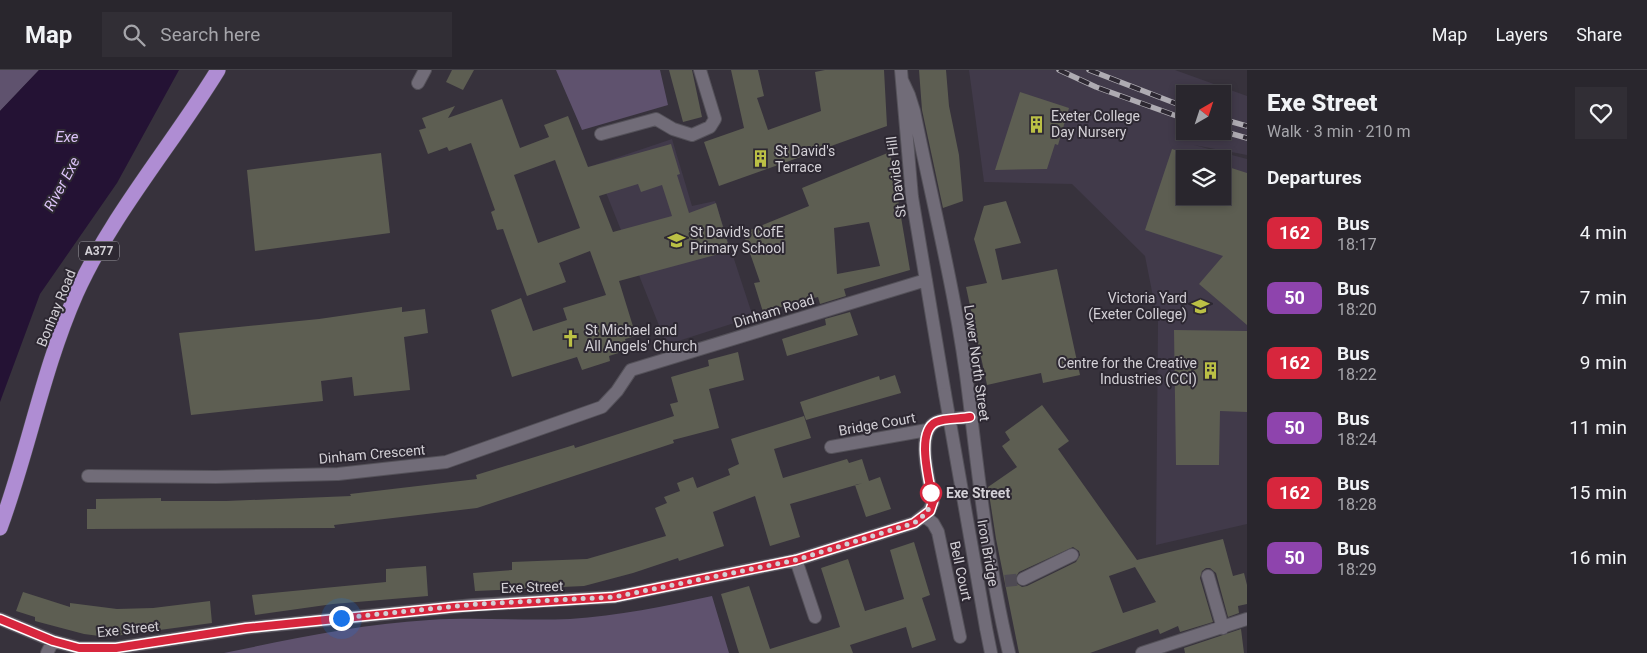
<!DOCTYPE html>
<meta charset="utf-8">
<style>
:root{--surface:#29262d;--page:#312e35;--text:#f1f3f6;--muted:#a5a5aa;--line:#454349}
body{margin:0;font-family:Roboto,sans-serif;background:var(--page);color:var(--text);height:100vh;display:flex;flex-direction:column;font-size:19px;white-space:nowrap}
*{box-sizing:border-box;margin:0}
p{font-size:16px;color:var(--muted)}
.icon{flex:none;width:28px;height:28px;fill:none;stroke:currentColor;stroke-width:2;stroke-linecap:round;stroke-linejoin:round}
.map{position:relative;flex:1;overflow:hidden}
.details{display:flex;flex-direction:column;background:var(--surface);width:400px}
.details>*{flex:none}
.badge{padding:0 10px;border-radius:8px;font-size:18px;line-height:32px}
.needle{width:32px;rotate:39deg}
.fabs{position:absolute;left:1176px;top:15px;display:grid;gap:10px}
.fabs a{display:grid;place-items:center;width:55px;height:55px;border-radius:0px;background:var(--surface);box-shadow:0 2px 8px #0003,0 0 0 1px var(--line);font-size:25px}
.you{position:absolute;width:25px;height:25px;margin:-12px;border:4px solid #fff;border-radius:50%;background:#1a73e8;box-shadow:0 0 0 8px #1a73e833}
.map>.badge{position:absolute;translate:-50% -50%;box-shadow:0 0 0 2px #fff}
h2{padding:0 20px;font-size:19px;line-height:45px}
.round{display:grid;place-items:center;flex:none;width:52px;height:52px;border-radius:0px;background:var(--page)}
.overview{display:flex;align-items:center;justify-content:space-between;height:85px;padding:0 20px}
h1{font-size:24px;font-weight:800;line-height:38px}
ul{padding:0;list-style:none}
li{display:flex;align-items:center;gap:15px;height:65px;padding:0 20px}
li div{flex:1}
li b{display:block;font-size:19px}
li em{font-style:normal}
li .badge{min-width:55px;font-weight:700;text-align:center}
header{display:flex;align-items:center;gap:30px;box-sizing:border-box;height:70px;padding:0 25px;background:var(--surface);border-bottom:1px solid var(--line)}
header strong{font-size:24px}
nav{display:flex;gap:28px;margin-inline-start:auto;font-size:18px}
.search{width:350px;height:45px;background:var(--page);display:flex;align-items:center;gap:12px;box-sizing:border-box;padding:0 18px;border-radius:0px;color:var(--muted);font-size:19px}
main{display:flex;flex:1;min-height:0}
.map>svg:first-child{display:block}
</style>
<header>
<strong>Map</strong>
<div class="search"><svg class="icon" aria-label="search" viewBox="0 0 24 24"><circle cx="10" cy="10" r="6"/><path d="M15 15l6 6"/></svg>Search here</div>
<nav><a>Map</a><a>Layers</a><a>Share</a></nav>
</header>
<main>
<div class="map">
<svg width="1247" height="583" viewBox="0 0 1247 583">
<rect width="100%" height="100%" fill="#37323c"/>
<path fill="#413a4a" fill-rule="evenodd" d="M 969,0 L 1175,0 L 1247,26 L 1247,85 L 1194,75 L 1247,89 L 1247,454 L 1156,475 L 1158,252 L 1145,186 L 1072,114 L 984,112 ZM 1185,24 L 1222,24 L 1222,61 L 1185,61 ZM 1185,89 L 1222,89 L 1222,126 L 1185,126 Z
M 672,69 L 692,136 L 715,131 L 753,247 L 672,273 L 664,268 L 595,95 Z"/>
<path fill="#5f526e" d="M 0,0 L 39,0 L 0,41 Z
M 556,0 L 660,0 L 668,35 L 582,60 Z
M 712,526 L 729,583 L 224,583 C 292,569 360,554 429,550 C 476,547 523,551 570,549 C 618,546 665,536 712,526 Z"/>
<path fill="#241234" d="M 39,0 L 179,0 L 117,113 L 40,224 L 0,332 L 0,41 Z"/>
<path fill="#5d5e52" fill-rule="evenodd" d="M 452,0 L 474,0 L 463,20 L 446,12 Z
M 669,0 L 692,0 L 702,47 L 683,52 Z
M 731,0 L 758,0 L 764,26 L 757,28 L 768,60 L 821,41 L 815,2 L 825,0 L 884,0 L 887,56 L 719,116 L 704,72 L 744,58 Z
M 919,0 L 946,0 L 949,36 L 959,85 L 963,131 L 943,138 L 922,40 Z
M 1020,22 L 1069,38 L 1058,75 L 1055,74 L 1047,99 L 995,100 Z
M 502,29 L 520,78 L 549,67 L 544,55 L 568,46 L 588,97 L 671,74 L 680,104 L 677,105 L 689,143 L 716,133 L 730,181 L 619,211 L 636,266 L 625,269 L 628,280 L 609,286 L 610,291 L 582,300 L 577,287 L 512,307 L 491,240 L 521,228 L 533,261 L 567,250 L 563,238 L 606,225 L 590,181 L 559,193 L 566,212 L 527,226 L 503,159 L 497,160 L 491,142 L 495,140 L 471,73 L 449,81 L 447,77 L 428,84 L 419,60 L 426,58 L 422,48 L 455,36 L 448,48 ZM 555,90 L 580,158 L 538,173 L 514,105 ZM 638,114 L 641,122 L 662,115 L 672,146 L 613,162 L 599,126 Z
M 1172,79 L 1185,83 L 1185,126 L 1222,126 L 1222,95 L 1247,103 L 1247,255 L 1199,214 L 1223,186 L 1145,160 Z
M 890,82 L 910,200 L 844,219 L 846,226 L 820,234 L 818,227 L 763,242 L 754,213 L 760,212 L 743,163 L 809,136 L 802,118 ZM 869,152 L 880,196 L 837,204 L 834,158 Z
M 381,83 L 390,163 L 255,181 L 247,100 Z
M 1006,131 L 1021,173 L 995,179 L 1002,210 L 1057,199 L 1080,305 L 1043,313 L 1041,303 L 987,315 L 966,217 L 987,213 L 974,169 L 984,136 Z
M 402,237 L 402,242 L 425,239 L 428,263 L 404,267 L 410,320 L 354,326 L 352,307 L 321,311 L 323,331 L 191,345 L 179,263 L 319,249 Z
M 850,242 L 858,265 L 787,286 L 782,269 L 826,255 L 825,249 Z
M 1174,260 L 1247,261 L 1247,342 L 1220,341 L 1219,395 L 1176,395 Z
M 738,282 L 744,310 L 709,319 L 719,358 L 673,370 L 674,373 L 477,438 L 334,455 L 335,458 L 87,459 L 87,439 L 96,439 L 96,429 L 161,428 L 161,431 L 226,431 L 351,426 L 350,424 L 477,409 L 476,405 L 502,397 L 574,375 L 575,378 L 674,346 L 670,334 L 678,332 L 671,307 L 709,296 L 708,290 Z
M 895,305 L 901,323 L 806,350 L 800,332 L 879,306 L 880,310 Z
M 1042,335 L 1069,371 L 1058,379 L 1137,490 L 1223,469 L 1233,506 L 1244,503 L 1247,515 L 1247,534 L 1238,536 L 1239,543 L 1228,547 L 1216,503 L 1210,498 L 1206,498 L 1202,501 L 1200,508 L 1213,552 L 1180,562 L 1178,556 L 1160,564 L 1158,559 L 1090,583 L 1019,583 L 996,469 L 988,417 L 1017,397 L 1002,376 L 1010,370 L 1005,362 ZM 1073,477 L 1079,481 L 1080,485 L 1076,492 L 1027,516 L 1022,517 L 1016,513 L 1015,508 L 1019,502 ZM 1135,497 L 1156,532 L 1123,543 L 1109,506 Z
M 804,346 L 811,368 L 774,379 L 783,408 L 847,389 L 849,393 L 862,389 L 869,411 L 880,407 L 891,439 L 866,447 L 855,415 L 863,413 L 790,434 L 800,467 L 770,476 L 755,426 L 713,442 L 724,476 L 679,491 L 678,488 L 633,503 L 584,516 L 475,521 L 473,503 L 512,500 L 512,492 L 587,489 L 666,466 L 655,438 L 667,433 L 664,427 L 680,421 L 677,413 L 693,407 L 697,418 L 730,405 L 728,399 L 739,394 L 731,369 Z
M 914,472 L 930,525 L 922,528 L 936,570 L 912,578 L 906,557 L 850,575 L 853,583 L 739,583 L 721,524 L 749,516 L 770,579 L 840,557 L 821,498 L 848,489 L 865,541 L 904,529 L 890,480 Z
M 426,496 L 428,526 L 333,534 L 255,545 L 252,525 L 386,512 L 386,499 Z
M 23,522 L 70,537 L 70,533 L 117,539 L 153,538 L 210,531 L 212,553 L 107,567 L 84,564 L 35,551 L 35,547 L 16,541 Z
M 1241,559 L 1244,583 L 1185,583 L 1184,578 Z"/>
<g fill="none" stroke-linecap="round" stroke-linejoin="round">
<path stroke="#4e4a53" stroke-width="12" stroke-dasharray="12 6" stroke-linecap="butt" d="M 1005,511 L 1023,509"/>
<defs>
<path id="minor" d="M 901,0 L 912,127 L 945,324
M 902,10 L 909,25 L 914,41 C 933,136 958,232 969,328 C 979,413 989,499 1009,583
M 418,13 L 425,0
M 601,64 L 656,49 L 673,59 L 692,65 L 710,57 L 715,49 L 700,0
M 831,377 L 927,360
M 88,406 L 216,407 L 338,404 L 446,392 L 602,337 L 617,321 L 631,300 L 926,210
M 924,446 L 933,453 L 938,462 L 960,567
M 796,490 L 815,547
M 1208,506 L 1223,558
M 1023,509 L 1072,485
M 0,549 L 53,571 L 79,578 L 116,578 L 246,558 L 473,535 L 614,527 L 796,490 L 914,453 L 929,441 L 933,432 C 930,413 915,362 936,352 C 945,347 960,349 970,347
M 986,558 L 991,583
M 47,583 L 53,571
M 1142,583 L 1247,549"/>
<path id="highway" d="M 0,458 C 28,382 43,299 76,224 C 112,144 172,75 218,0"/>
</defs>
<use href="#minor" stroke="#545159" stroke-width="14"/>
<use href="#highway" stroke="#545159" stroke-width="16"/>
<use href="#minor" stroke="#716c78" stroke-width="12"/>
<use href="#highway" stroke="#af8dd3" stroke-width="15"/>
<defs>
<path id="rail" d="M 1059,0 L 1096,17 L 1185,49
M 1089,0 L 1185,37
M 1222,49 L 1247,56
M 1222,61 L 1247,68"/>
</defs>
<use href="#rail" stroke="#aeabb2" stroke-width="5.5"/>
<use href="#rail" stroke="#2d2832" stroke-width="4" stroke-dasharray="11" stroke-linecap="butt"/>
<defs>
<path id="minor-bridge" d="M 945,324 L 986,558"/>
</defs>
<use href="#minor-bridge" stroke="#545159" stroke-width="14" stroke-linecap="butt"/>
<use href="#minor-bridge" stroke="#716c78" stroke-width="12"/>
</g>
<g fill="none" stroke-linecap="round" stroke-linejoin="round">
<defs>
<path id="line" d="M 0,549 L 53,571 L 79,578 L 116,578 L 246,558 L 454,537 L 614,527 L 796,490 L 914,453 L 930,441 L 933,432 C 930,413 915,362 936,352 C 944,348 960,349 970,347"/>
</defs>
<use href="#line" stroke="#fff" stroke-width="11"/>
<use href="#line" stroke="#d7263d" stroke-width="8"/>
<path stroke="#d3d0d6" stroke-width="5" stroke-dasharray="0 9" d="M 341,548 L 478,534 L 614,527 L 796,490 L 914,453 C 930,442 933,435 930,417 L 931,423"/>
</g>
<defs>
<symbol id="building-bare" viewBox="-9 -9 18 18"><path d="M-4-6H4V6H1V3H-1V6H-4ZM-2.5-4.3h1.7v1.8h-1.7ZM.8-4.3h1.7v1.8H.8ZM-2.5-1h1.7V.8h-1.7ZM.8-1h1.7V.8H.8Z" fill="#bbc045" stroke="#2d2832" stroke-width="2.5" paint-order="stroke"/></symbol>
<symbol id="school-bare" viewBox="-9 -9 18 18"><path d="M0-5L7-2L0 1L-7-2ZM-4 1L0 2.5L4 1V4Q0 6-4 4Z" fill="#bbc045" stroke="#2d2832" stroke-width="2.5" paint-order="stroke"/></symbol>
<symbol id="university-bare" viewBox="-9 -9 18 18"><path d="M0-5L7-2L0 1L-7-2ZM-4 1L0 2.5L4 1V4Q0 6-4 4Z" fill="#bbc045" stroke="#2d2832" stroke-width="2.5" paint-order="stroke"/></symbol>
<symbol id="church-bare" viewBox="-9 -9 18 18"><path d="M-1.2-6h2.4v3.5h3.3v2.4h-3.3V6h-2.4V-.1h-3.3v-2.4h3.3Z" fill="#bbc045" stroke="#2d2832" stroke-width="2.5" paint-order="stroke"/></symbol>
</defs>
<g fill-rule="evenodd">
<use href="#building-bare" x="1024" y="42" width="25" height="25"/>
<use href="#building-bare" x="748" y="76" width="25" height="25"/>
<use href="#school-bare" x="664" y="158" width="25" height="25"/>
<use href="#university-bare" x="1188" y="224" width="25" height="25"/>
<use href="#church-bare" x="558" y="256" width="25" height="25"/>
<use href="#building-bare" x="1198" y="288" width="25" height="25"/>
</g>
<circle fill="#fff" stroke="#d7263d" stroke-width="2.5" cx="931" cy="423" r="10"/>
<g text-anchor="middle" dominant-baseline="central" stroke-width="4" stroke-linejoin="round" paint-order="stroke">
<rect fill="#2d2832" stroke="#a19ea5" stroke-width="1" x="79" y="171.5" width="40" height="19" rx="4"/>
<g font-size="12" font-weight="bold" fill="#d3d0d6">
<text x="99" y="181">A377</text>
</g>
<g font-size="14" fill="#d3d0d6" stroke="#2d2832" text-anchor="start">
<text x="1051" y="46">Exeter College<tspan x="1051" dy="16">Day Nursery</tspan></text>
<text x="775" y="81">St David's<tspan x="775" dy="16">Terrace</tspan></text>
<text x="690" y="162">St David's CofE<tspan x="690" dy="16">Primary School</tspan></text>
<text x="1187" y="228" text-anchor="end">Victoria Yard<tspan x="1187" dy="16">(Exeter College)</tspan></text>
<text x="585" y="260">St Michael and<tspan x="585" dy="16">All Angels' Church</tspan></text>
<text x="1197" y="293" text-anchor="end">Centre for the Creative<tspan x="1197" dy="16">Industries (CCI)</tspan></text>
</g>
<g font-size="14" fill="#d3d0d6" stroke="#2d2832">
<text transform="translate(896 107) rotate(-97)">St Davids Hill</text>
<text transform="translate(56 238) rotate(-68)">Bonhay Road</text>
<text transform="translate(774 241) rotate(-17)">Dinham Road</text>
<text transform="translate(977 293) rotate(82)">Lower North Street</text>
<text transform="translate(877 354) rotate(-10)">Bridge Court</text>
<text transform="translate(372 384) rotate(-5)">Dinham Crescent</text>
<text transform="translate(988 483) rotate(80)">Iron Bridge</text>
<text transform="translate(961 501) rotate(78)">Bell Court</text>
<text transform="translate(532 517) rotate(-2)">Exe Street</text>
<text transform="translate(128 559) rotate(-6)">Exe Street</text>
</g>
<g font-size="14" font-weight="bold" fill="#d3d0d6" stroke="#2d2832" text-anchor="start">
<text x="946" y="423">Exe Street</text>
</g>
<g font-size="15" font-style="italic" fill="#dbc2f7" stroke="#2d2832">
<text x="67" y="67">Exe</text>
<text transform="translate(62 114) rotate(-62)">River Exe</text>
</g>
</g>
</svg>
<div class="fabs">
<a><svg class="needle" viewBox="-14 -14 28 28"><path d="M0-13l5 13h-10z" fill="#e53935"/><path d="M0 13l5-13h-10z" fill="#a5a5aa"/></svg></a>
<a><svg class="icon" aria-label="layers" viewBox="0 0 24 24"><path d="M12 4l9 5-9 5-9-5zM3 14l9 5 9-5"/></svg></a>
</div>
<div class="you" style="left:341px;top:548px"></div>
</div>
<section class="details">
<div class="overview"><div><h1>Exe Street</h1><p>Walk · 3 min · 210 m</p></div><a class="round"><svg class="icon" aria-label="heart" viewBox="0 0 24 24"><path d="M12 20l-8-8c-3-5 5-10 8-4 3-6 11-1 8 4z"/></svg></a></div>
<h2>Departures</h2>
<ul>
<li><span class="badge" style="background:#d7263d;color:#fff">162</span><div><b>Bus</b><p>18:17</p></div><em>4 min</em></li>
<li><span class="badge" style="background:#8e44ad;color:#fff">50</span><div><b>Bus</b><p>18:20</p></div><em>7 min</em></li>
<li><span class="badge" style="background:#d7263d;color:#fff">162</span><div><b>Bus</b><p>18:22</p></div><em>9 min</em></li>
<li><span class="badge" style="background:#8e44ad;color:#fff">50</span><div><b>Bus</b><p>18:24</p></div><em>11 min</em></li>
<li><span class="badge" style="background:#d7263d;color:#fff">162</span><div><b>Bus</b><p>18:28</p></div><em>15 min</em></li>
<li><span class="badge" style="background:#8e44ad;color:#fff">50</span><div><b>Bus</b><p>18:29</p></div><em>16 min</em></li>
</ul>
</section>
</main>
